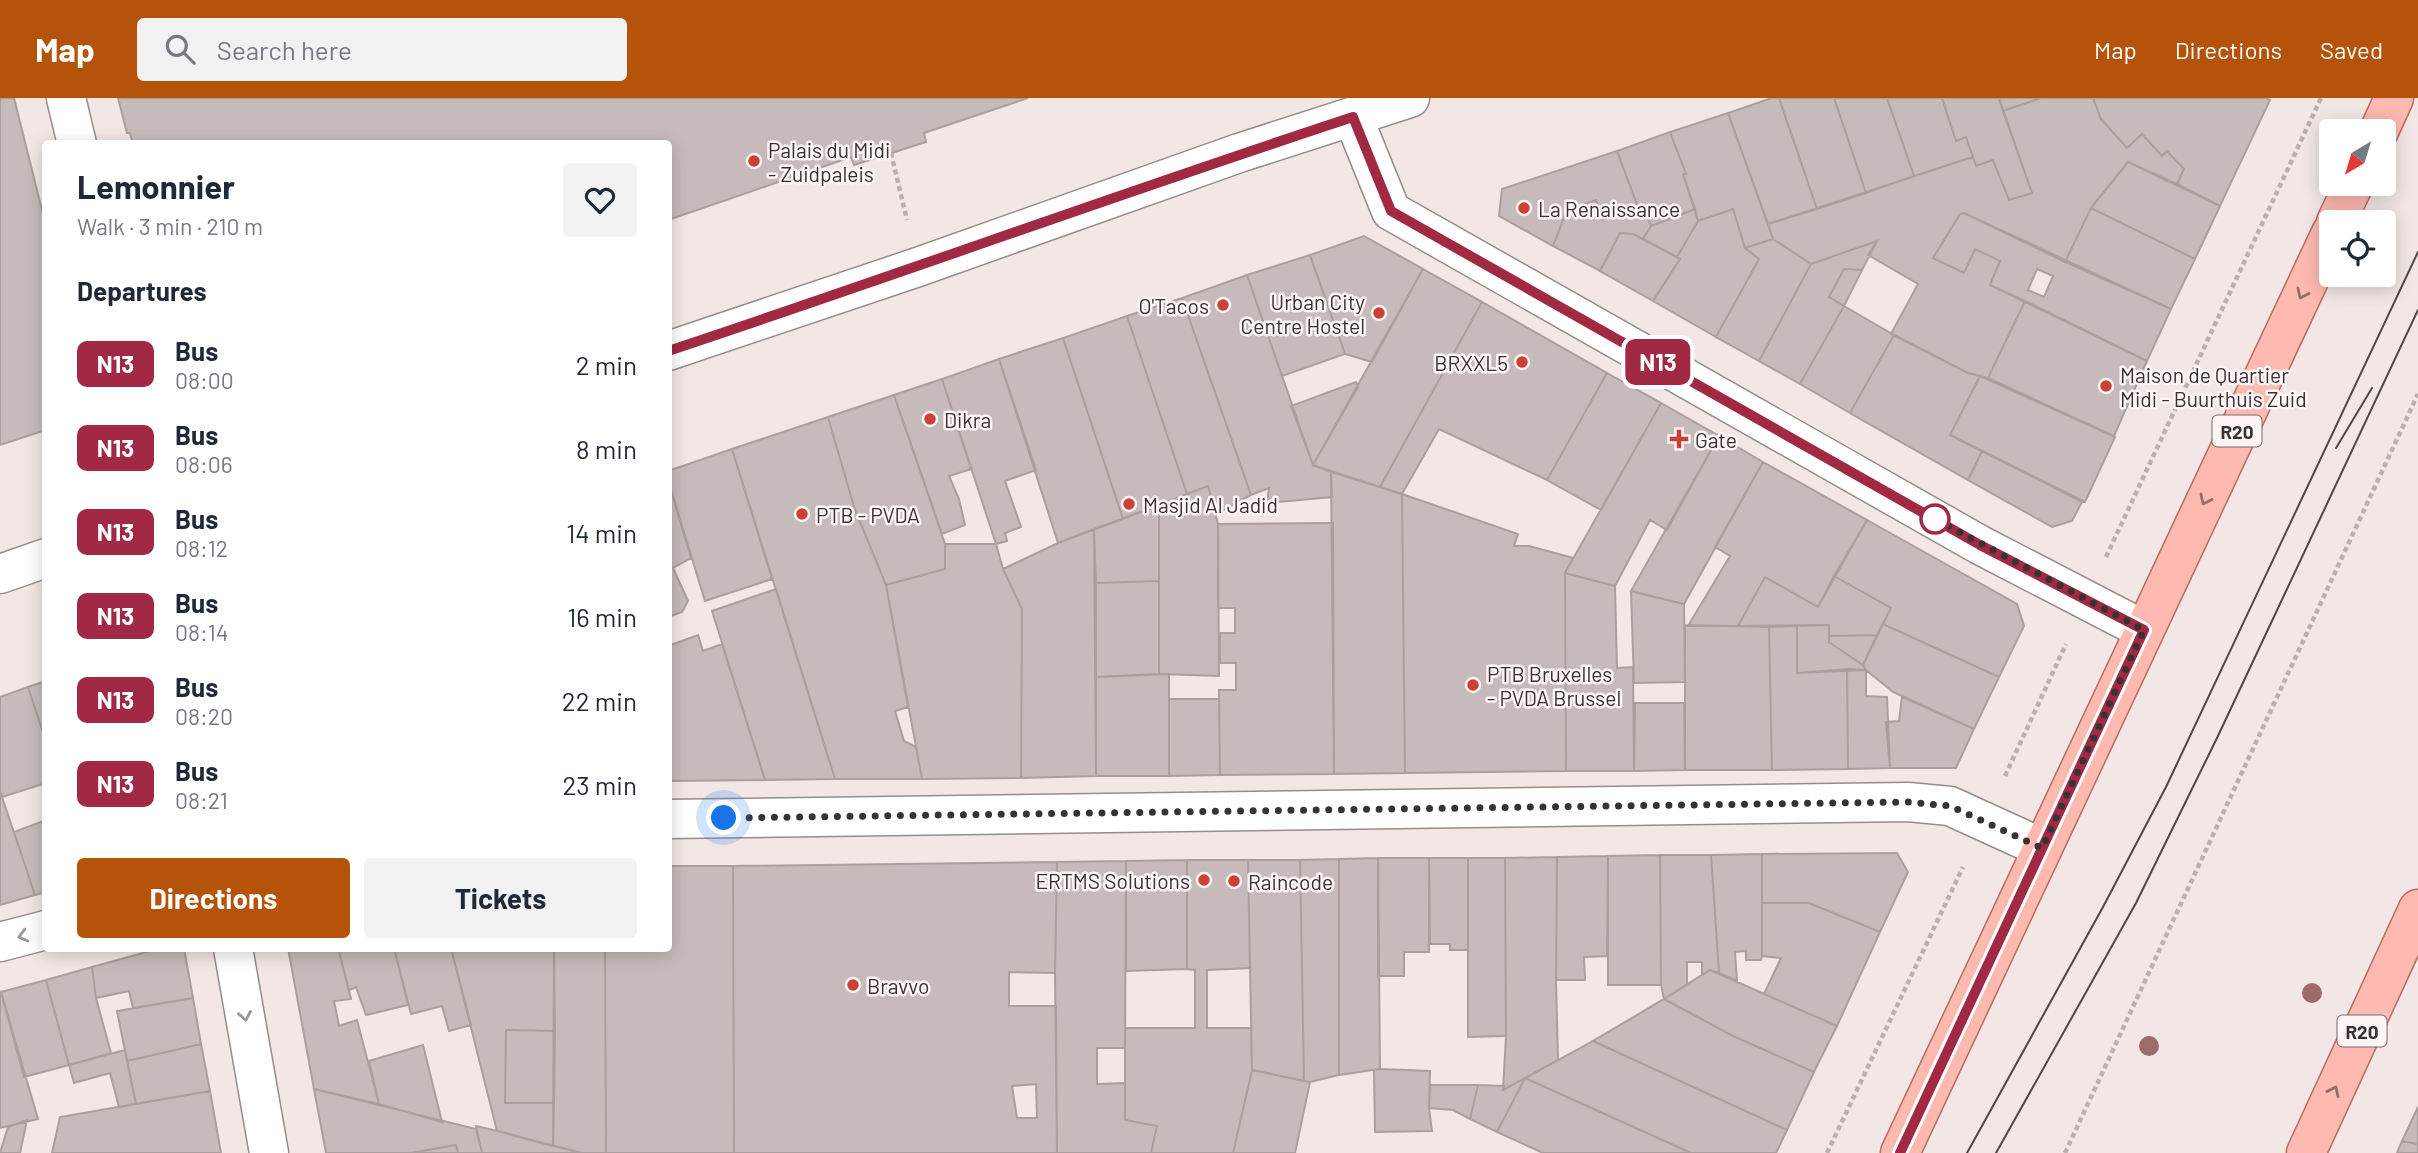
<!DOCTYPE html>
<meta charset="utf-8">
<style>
:root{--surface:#fff;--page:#f2f2f3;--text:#1f2937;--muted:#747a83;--accent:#b45309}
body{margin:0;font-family:Barlow,sans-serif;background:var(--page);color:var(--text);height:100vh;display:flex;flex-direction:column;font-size:26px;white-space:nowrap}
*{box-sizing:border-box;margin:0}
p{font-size:23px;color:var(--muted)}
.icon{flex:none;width:38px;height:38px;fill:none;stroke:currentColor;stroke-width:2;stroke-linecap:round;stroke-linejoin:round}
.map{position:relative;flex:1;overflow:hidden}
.drawer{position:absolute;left:42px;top:42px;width:630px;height:812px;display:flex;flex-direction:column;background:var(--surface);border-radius:7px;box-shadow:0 4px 18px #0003}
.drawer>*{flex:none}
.badge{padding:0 14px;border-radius:10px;font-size:24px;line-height:46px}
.needle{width:46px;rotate:218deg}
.fabs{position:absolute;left:2319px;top:21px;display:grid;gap:14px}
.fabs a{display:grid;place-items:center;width:77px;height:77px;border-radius:7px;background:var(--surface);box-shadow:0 4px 18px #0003;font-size:35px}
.you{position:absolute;width:35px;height:35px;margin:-18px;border:5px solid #fff;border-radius:50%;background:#1a73e8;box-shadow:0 0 0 10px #1a73e833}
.map>.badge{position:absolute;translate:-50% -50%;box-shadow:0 0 0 4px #fff}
h2{padding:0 35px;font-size:26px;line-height:63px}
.round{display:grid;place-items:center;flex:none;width:74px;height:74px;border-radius:7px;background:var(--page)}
.overview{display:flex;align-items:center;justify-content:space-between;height:119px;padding:0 35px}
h1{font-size:33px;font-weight:700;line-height:52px}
.primary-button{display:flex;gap:14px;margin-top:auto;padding:14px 35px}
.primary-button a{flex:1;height:80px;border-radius:7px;background:var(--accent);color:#fff;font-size:28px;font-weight:700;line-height:80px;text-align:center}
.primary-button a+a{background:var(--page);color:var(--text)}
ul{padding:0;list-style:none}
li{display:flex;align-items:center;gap:21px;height:84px;padding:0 35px}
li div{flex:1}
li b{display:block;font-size:26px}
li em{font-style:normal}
li .badge{min-width:77px;font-weight:700;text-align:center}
header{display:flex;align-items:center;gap:42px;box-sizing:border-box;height:98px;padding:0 35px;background:var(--accent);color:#fff}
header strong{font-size:33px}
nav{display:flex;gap:38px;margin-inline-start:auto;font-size:24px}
.search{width:490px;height:63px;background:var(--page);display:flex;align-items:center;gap:18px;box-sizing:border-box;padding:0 24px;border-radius:7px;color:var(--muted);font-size:26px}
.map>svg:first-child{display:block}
</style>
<header>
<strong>Map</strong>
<div class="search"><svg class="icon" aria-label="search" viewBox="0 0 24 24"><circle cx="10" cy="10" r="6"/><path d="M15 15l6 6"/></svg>Search here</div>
<nav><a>Map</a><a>Directions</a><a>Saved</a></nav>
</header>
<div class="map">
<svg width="2418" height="1055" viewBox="0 0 2418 1055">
<rect width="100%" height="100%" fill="#f2e7e5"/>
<path fill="#c6bbba" stroke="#a99f9d" stroke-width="2" fill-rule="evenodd" d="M 0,0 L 14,0 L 46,128 L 46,332 L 0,347 Z
M 118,0 L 1028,0 L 924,35 L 926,44 L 854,67 L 851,59 L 668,122 L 668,46 L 133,46 L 130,35 L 127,35 Z
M 1772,0 L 1779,0 L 1817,111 L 1768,126 L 1728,15 Z
M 1779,0 L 1834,0 L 1866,95 L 1817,111 Z
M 1834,0 L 1887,0 L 1914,78 L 1866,95 Z
M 1887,0 L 1942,0 L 1956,43 L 1966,39 L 1973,59 L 1914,78 Z
M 1942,0 L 1999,0 L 2032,95 L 2009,102 L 1993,62 L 1976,68 L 1966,39 L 1956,43 Z
M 1999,0 L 2041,0 L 2003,13 Z
M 2041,0 L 2093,0 L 2101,21 L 2127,50 L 2142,36 L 2162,58 L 2167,53 L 2184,71 L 2177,86 L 2128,64 L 2091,110 L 2065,164 L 1964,115 L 1960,116 L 1933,160 L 1964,175 L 1975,151 L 2000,163 L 1990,187 L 2025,203 L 1988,280 L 1968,275 L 1891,236 L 1918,186 L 1868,157 L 1877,143 L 1811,166 L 1773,141 L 1768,126 L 1973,59 L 1976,68 L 1993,62 L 2009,102 L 2032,95 L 2003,13 Z
M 2093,0 L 2266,0 L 2270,2 L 2220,108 L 2177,86 L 2184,71 L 2167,53 L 2162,58 L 2142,36 L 2127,50 L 2101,21 Z
M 1728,15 L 1773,141 L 1745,150 L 1733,111 L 1698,123 L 1683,76 L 1686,76 L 1670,34 Z
M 1670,34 L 1686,76 L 1683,76 L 1695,111 L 1651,128 L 1643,107 L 1638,109 L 1617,53 Z
M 1617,53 L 1638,109 L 1603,122 L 1596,102 L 1567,112 L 1553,148 L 1499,118 L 1502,91 Z
M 2128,64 L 2220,108 L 2195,161 L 2091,110 Z
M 1596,102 L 1603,122 L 1643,107 L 1651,128 L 1643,141 L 1633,136 L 1620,135 L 1600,173 L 1553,148 L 1567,112 Z
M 2091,110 L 2195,161 L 2171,211 L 2065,164 Z
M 1695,111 L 1698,123 L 1677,159 L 1643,141 L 1651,128 Z
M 1733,111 L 1745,150 L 1759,161 L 1716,239 L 1653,203 L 1680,161 L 1677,159 L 1698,123 Z
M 1964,115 L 2171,211 L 2147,263 L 1990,187 L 2000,163 L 1975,151 L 1964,175 L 1933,160 L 1960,116 ZM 2037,171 L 2053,178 L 2044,199 L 2028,192 Z
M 1620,135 L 1633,136 L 1680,161 L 1653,203 L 1600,173 Z
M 1364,138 L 1423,171 L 1372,264 L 1345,256 L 1310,157 Z
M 1773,141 L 1811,166 L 1759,263 L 1716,239 L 1759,161 L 1745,150 Z
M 1877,143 L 1862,172 L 1844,171 L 1829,199 L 1844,208 L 1800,286 L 1759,263 L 1811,166 Z
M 1310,157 L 1345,256 L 1282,278 L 1247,177 Z
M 1423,171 L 1482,204 L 1380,389 L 1313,367 Z
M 1844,171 L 1862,172 L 1844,208 L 1829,199 Z
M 1247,177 L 1313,367 L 1331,374 L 1332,399 L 1267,405 L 1269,390 L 1251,397 L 1182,200 Z
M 1182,200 L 1251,397 L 1216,416 L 1208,388 L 1187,396 L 1127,218 Z
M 2025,203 L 2147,263 L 2114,338 L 1988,280 Z
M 1482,204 L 1607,275 L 1547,382 L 1439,331 L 1402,396 L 1380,389 Z
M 1844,208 L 1894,237 L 1850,315 L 1800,286 Z
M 1127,218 L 1187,396 L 1123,421 L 1063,240 Z
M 1894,237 L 1968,275 L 1980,278 L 1950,337 L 1982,353 L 1968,382 L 1850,315 Z
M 1063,240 L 1123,421 L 1058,445 L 999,261 Z
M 999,261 L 1036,372 L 1005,383 L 1021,429 L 1005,435 L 1007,443 L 996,446 L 942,281 Z
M 1607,275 L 1661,305 L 1601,412 L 1547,382 Z
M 1980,278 L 2115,339 L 2085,404 L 1950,337 Z
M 942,281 L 971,371 L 949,378 L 959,401 L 965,427 L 942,436 L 894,297 Z
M 1356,284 L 1358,289 L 1313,367 L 1291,308 Z
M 894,297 L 945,446 L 945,471 L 886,487 L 855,412 L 828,319 Z
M 1661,305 L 1719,338 L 1667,432 L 1650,422 L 1615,488 L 1565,475 Z
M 828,319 L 855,412 L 886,487 L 908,609 L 895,613 L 904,643 L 916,649 L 922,681 L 835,681 L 732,351 Z
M 1719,338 L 1763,364 L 1684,506 L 1631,493 Z
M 732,351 L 772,481 L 705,503 L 668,382 L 668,373 Z
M 1982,353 L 2082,404 L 2072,423 L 2052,429 L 1968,382 Z
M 1763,364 L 1867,422 L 1818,509 L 1765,479 L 1738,528 L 1688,528 L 1730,458 L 1715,449 Z
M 1331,374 L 1402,396 L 1405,675 L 1334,676 Z
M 668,382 L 691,460 L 673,470 L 688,503 L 682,514 L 668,519 Z
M 1208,388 L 1218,426 L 1219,578 L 1159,576 L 1159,407 Z
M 1402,396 L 1518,436 L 1514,448 L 1529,448 L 1573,460 L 1565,475 L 1566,673 L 1405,675 Z
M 1159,407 L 1159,483 L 1096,485 L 1094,431 Z
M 1867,422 L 2017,506 L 2024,528 L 1999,579 L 1883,526 L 1891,510 L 1834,478 Z
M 1333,425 L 1334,676 L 1220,677 L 1219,592 L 1236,592 L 1236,565 L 1220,565 L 1220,535 L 1235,535 L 1235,510 L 1218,510 L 1218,426 Z
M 1094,431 L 1096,678 L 1021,680 L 1022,511 L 1003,471 L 1058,445 Z
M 945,446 L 996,446 L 1003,471 L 1022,511 L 1021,680 L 922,681 L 886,487 L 945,471 Z
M 1565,475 L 1615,488 L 1617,570 L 1633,569 L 1634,673 L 1566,673 Z
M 1834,478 L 1891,510 L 1877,537 L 1829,538 L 1829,527 L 1738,528 L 1765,479 L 1818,509 Z
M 1159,483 L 1159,576 L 1096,579 L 1096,485 Z
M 776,491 L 835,681 L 765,682 L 712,513 Z
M 1631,493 L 1684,506 L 1685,584 L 1634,585 Z
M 1883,526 L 1999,579 L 1974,631 L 1893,594 L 1866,572 L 1863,567 Z
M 1685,527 L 1769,529 L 1772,672 L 1685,672 Z
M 1829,527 L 1829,544 L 1863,567 L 1866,572 L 1797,575 L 1797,528 Z
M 1797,528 L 1797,575 L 1847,571 L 1848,671 L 1772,672 L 1769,529 Z
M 698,537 L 703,553 L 722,546 L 765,682 L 672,683 L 668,672 L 668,548 Z
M 1877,537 L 1863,567 L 1829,544 L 1829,538 Z
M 1847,571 L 1866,572 L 1866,598 L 1887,599 L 1890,670 L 1848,671 Z
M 1169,576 L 1169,678 L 1096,678 L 1096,579 Z
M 46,583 L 46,644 L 28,589 Z
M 28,589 L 46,644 L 46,685 L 2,699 L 0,693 L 0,599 Z
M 1902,599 L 1974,631 L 1956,670 L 1890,670 L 1886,624 L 1899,623 Z
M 1169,601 L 1219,601 L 1220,677 L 1169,678 Z
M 1635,605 L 1684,605 L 1685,672 L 1634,673 Z
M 0,693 L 35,797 L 0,807 Z
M 46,722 L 46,794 L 35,797 L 14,734 Z
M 1897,755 L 1908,774 L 1880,834 L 1809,805 L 1762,805 L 1762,756 Z
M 1762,756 L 1762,858 L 1761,862 L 1746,862 L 1746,853 L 1735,854 L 1737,883 L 1719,875 L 1711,757 Z
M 1660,757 L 1661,887 L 1608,887 L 1608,758 Z
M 1660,757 L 1711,757 L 1719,875 L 1710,872 L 1702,877 L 1702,864 L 1687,864 L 1687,887 L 1664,901 L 1661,887 Z
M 1608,758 L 1607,858 L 1584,859 L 1585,882 L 1556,882 L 1557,759 Z
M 1557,759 L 1556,882 L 1558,962 L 1503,992 L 1506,938 L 1505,760 Z
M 1378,760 L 1380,971 L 1339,977 L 1339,761 Z
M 1378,760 L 1429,760 L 1429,854 L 1404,854 L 1404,878 L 1378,878 Z
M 1429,760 L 1468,760 L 1468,852 L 1450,852 L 1450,846 L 1430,846 Z
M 1468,760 L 1505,760 L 1506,938 L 1468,939 Z
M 1339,761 L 1339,977 L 1310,984 L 1304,983 L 1300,762 Z
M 1187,762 L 1187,871 L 1126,873 L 1126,763 Z
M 1187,762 L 1248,762 L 1250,870 L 1207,872 L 1207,930 L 1251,930 L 1252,972 L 1233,1055 L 1151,1055 L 1157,1028 L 1125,1022 L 1125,930 L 1195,930 L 1195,872 L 1187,871 Z
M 1248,762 L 1300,762 L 1304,983 L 1252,972 Z
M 1126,763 L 1125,950 L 1097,950 L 1097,986 L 1125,985 L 1125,1022 L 1157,1028 L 1151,1055 L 1057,1055 L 1055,875 L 1057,764 Z
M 1057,764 L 1055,875 L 1009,874 L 1009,908 L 1056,908 L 1057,1055 L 734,1055 L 733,768 ZM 1036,986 L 1037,1020 L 1017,1020 L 1012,988 Z
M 668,768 L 733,768 L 734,1055 L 606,1055 L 605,850 L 668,850 Z
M 1762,805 L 1809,805 L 1880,834 L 1837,928 L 1764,896 L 1781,860 L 1762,858 Z
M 161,850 L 184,850 L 193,900 L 133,910 L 129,893 L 96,900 L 92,869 Z
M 288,850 L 338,850 L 351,901 L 334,903 L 339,928 L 357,922 L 379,1006 L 314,991 Z
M 338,850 L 394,850 L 408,907 L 366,917 L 356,889 L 349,892 Z
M 394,850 L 451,850 L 471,927 L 449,933 L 442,908 L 411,916 Z
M 451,850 L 554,850 L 555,933 L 506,932 L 505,1005 L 554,1005 L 553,1048 L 497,1033 Z
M 554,850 L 605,850 L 606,1055 L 582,1055 L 553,1048 Z
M 92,869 L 96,900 L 111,955 L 69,967 L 46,882 Z
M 1710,872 L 1837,928 L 1814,974 L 1733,938 L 1664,901 Z
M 46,882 L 69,967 L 24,979 L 1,894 Z
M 1,894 L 38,1021 L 0,1030 L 0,895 Z
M 193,900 L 201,946 L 127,963 L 117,913 Z
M 1664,901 L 1733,938 L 1814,974 L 1787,1032 L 1593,943 Z
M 506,932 L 555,933 L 554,1005 L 505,1005 Z
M 1593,943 L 1787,1032 L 1776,1055 L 1691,1055 L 1525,980 Z
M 201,946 L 210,993 L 136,1006 L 127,963 Z
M 423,947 L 442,1024 L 379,1006 L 369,963 Z
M 125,952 L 136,1006 L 119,1009 L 110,975 L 74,985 L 69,967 Z
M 1380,971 L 1430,973 L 1429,1010 L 1432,1033 L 1375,1034 L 1374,972 Z
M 1252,972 L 1310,984 L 1295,1055 L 1233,1055 Z
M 1525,980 L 1691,1055 L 1543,1055 L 1497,1034 Z
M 1525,980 L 1497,1034 L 1470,1021 L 1478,987 L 1504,988 L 1503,992 Z
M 1430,987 L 1478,987 L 1470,1021 L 1453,1012 L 1429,1010 Z
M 314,991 L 476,1031 L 482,1055 L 458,1055 L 456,1047 L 411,1055 L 326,1055 Z
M 210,993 L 221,1055 L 52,1055 L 60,1019 Z
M 2418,1009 L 2418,1046 L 2402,1043 Z
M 27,1022 L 20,1055 L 0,1055 L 8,1029 Z
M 476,1028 L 497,1033 L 582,1055 L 482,1055 Z
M 2402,1043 L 2418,1046 L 2418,1055 L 2397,1055 Z
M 456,1047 L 458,1055 L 411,1055 Z"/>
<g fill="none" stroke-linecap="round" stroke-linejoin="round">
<defs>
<path id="pedestrian" d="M 66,0 L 77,46"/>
<path id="minor" d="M 668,721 L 1908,704 L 1950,708 L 2042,750
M 0,844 L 46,832
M 233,850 L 269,1055"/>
<path id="tertiary" d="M 1353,19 L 1391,113 L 1980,447 L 2144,532
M 668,253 L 918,169 L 1239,55 L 1410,0
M 0,476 L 46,460"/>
<path id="primary" d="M 2379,33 L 2394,0
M 2336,124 L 2354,86
M 1900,1055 L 2331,135
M 2306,1055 L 2418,811"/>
</defs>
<use href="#pedestrian" stroke="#968d8b" stroke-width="41"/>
<use href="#minor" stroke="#968d8b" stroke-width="41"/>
<use href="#tertiary" stroke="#968d8b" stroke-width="41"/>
<use href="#primary" stroke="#b86c61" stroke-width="41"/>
<path stroke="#bab1af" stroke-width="4.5" stroke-dasharray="5 3.5" stroke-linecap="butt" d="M 891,55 L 907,122
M 2106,459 L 2321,0
M 2005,678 L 2066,546
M 1827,1055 L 1963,769
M 2065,1055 L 2418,296"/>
<use href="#pedestrian" stroke="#fff" stroke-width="38"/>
<use href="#minor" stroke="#fff" stroke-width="38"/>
<use href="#tertiary" stroke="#fff" stroke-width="38"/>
<use href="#primary" stroke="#feb9b0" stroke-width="38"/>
<path stroke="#4d4847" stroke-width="2" d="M 2336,350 L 2372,290
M 1967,1055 L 2103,809 L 2166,689 L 2418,154
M 1996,1055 L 2136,805 L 2217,640 L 2418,212"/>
</g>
<g fill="#9c6b6a">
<circle cx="2312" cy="895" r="10"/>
<circle cx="2149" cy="948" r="10"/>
</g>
<defs><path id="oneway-chevron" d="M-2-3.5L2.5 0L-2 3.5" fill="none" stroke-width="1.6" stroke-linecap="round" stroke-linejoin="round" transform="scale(1.75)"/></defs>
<g stroke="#916f6b">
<use href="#oneway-chevron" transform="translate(2302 196) rotate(115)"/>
<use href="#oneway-chevron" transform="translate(2205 402) rotate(115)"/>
<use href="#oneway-chevron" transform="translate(2334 993) rotate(-65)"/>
</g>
<g stroke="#9b9998">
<use href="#oneway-chevron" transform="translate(23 838) rotate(165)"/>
<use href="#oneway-chevron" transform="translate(245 918) rotate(80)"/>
</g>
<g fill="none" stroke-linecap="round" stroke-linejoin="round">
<defs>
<path id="line" d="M 668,253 C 897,177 1124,94 1353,19 L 1391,113 L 1980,447 L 2144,532 L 1900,1055"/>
</defs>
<use href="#line" stroke="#fff" stroke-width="16"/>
<use href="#line" stroke="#a12944" stroke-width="10"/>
<path stroke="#373332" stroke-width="7" stroke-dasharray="0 12.6" d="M 724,720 L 1908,704 L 1950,708 L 2042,750 L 2144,532 L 1933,420 L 1935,421"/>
</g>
<g fill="#cd4035" stroke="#fef5f4" stroke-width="2.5">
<circle cx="754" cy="63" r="7"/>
<circle cx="1524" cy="110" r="7"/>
<circle cx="1223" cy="207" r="7"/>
<circle cx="1379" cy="215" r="7"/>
<circle cx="1522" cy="264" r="7"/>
<circle cx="2106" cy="288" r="7"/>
<circle cx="930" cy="321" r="7"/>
<path d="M1675.5 330.5h7v7h7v7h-7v7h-7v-7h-7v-7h7z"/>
<circle cx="1129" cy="406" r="7"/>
<circle cx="802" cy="416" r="7"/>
<circle cx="1473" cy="587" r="7"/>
<circle cx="1204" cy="782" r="7"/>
<circle cx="1234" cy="783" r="7"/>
<circle cx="853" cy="887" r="7"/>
</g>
<circle fill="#fff" stroke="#a12944" stroke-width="3.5" cx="1935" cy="421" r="14"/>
<g text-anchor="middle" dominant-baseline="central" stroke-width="5" stroke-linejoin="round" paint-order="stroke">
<g fill="#fef5f4" stroke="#736d6c" stroke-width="2">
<rect x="2212.5" y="317.5" width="49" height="31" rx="5"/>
<rect x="2337.5" y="917.5" width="49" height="31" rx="5"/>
</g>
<g font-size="19" font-weight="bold" fill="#373332">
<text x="2237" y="333">R20</text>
<text x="2362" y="933">R20</text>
</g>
<g font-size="21" fill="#373332" stroke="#fef5f4" text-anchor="start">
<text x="768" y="51">Palais du Midi<tspan x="768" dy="24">- Zuidpaleis</tspan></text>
<text x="1538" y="110">La Renaissance</text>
<text x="1365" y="203" text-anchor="end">Urban City<tspan x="1365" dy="24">Centre Hostel</tspan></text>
<text x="1209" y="207" text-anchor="end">O'Tacos</text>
<text x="1508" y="264" text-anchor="end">BRXXL5</text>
<text x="2120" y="276">Maison de Quartier<tspan x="2120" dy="24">Midi - Buurthuis Zuid</tspan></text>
<text x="944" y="321">Dikra</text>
<text x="1695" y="341">Gate</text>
<text x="1143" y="406">Masjid Al Jadid</text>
<text x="816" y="416">PTB - PVDA</text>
<text x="1487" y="575">PTB Bruxelles<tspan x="1487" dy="24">- PVDA Brussel</tspan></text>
<text x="1190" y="782" text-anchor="end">ERTMS Solutions</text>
<text x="1248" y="783">Raincode</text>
<text x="867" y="887">Bravvo</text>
</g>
</g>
</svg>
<div class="fabs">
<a><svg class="needle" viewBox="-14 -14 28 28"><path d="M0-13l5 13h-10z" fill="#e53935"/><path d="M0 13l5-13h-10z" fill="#747a83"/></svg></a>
<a><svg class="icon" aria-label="locate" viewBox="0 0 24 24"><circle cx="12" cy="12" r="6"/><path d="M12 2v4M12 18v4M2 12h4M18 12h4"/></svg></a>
</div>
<div class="you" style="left:724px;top:720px"></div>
<b class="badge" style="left:1658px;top:264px;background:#a12944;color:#fff">N13</b>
<section class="drawer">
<div class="overview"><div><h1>Lemonnier</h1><p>Walk · 3 min · 210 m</p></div><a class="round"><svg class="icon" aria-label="heart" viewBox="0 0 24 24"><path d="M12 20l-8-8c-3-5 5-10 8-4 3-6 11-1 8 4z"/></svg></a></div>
<h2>Departures</h2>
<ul>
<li><span class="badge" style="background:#a12944;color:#fff">N13</span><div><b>Bus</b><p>08:00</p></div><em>2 min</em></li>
<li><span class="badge" style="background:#a12944;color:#fff">N13</span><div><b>Bus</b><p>08:06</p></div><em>8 min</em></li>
<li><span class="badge" style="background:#a12944;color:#fff">N13</span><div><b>Bus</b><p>08:12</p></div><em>14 min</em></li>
<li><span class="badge" style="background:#a12944;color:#fff">N13</span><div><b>Bus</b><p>08:14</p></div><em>16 min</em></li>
<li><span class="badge" style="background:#a12944;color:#fff">N13</span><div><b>Bus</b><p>08:20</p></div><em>22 min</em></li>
<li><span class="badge" style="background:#a12944;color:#fff">N13</span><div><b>Bus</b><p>08:21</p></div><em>23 min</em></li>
</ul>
<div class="primary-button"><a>Directions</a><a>Tickets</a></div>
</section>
</div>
